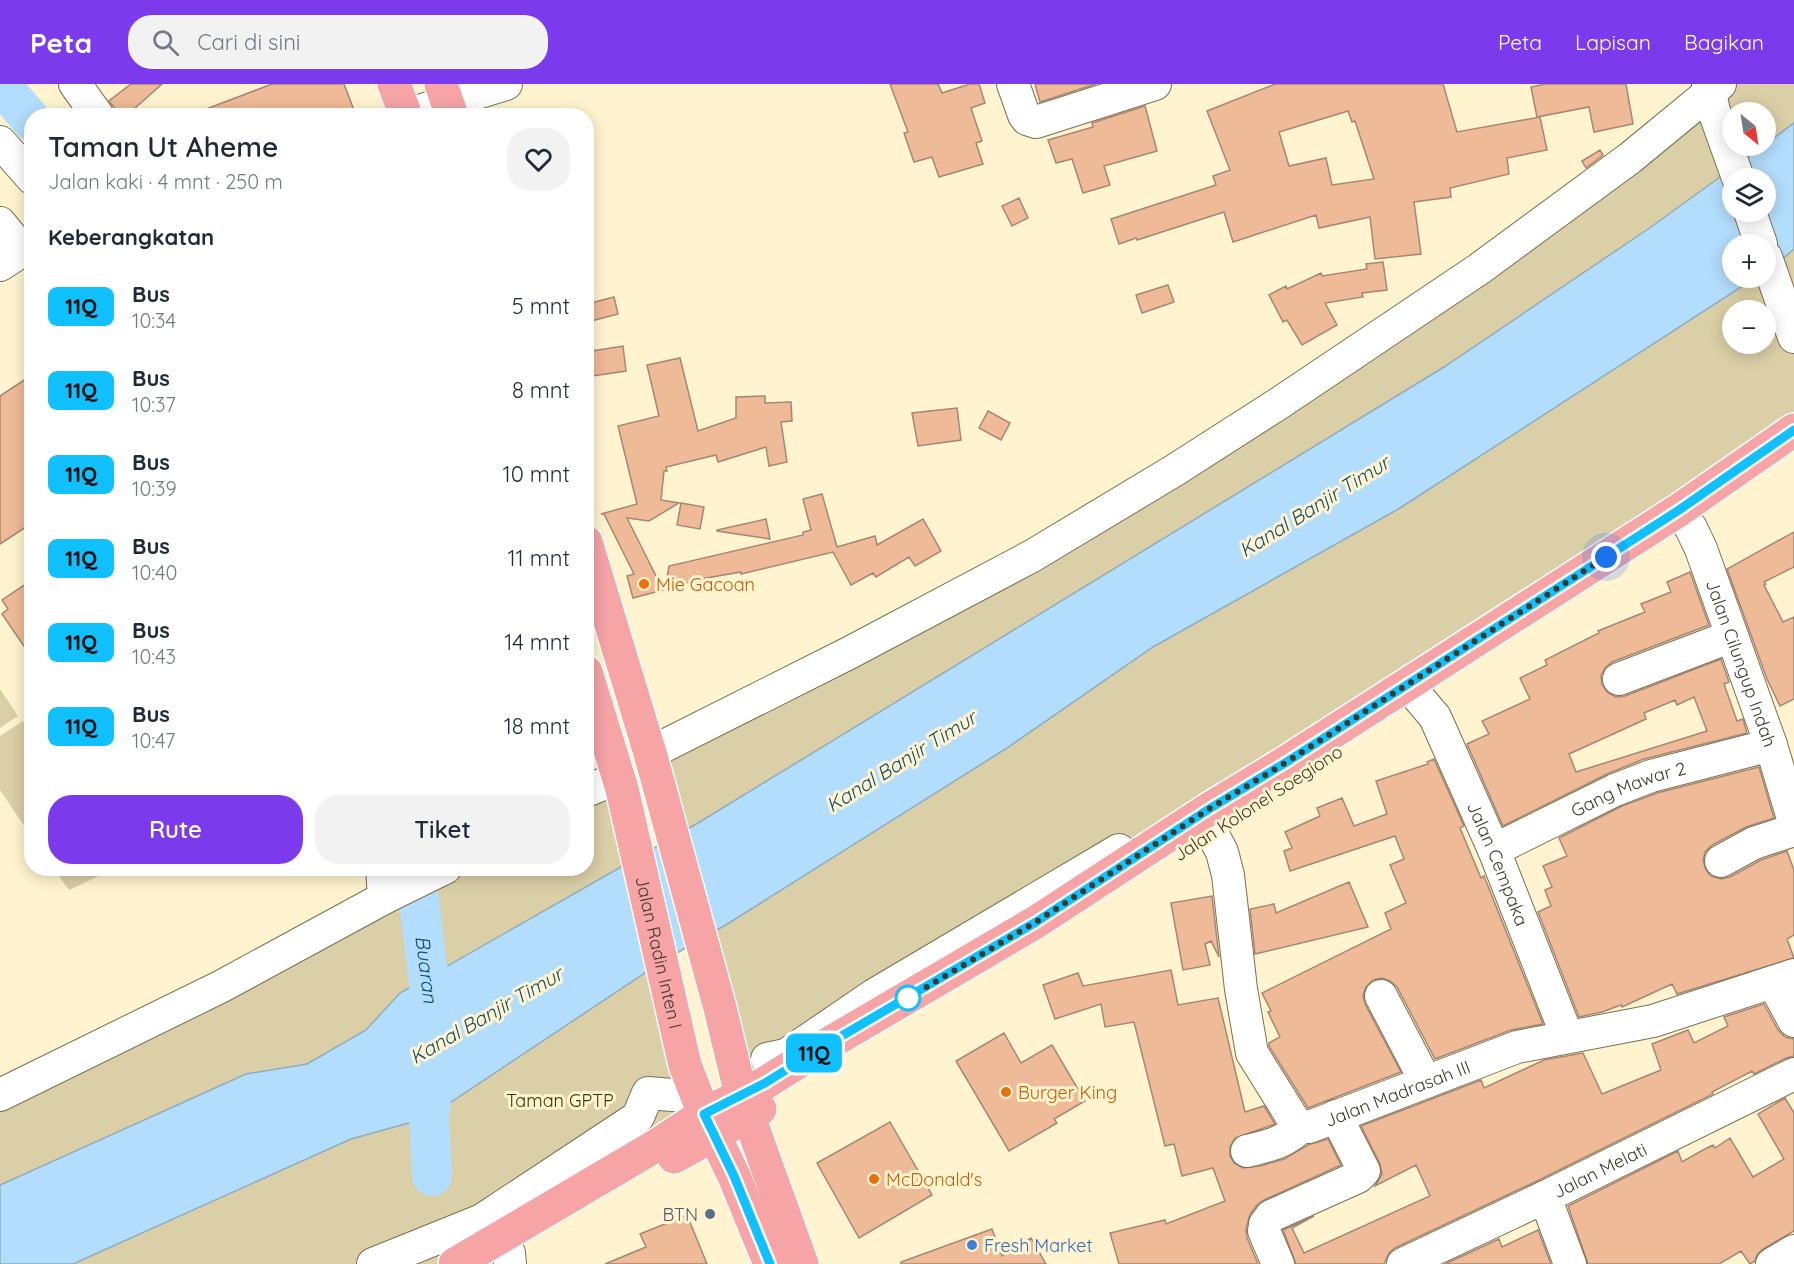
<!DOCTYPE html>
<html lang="id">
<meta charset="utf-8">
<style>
:root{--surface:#fff;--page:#f2f2f3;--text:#1f2937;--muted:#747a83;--accent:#7c3aed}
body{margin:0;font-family:Quicksand,sans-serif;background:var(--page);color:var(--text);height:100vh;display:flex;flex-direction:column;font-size:22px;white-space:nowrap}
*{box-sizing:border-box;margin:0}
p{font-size:20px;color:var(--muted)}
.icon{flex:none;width:33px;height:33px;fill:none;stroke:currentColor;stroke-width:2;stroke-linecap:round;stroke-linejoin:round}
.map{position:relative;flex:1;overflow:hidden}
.panel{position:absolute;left:24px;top:24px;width:570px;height:768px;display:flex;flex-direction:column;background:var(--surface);border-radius:24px;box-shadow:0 3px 15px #0003}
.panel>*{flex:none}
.badge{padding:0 12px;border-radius:9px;font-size:21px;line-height:39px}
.needle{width:39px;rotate:150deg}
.controls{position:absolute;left:1722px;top:18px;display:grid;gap:12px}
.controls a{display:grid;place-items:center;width:54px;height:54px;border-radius:50%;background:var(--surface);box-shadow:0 3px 15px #0003;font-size:30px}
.you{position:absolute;width:30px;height:30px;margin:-15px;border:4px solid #fff;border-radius:50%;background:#1a73e8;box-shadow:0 0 0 9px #1a73e833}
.map>.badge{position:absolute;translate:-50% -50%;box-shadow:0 0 0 3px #fff}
h2{padding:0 24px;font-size:22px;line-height:54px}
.round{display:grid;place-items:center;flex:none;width:63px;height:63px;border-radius:24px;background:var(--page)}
.headline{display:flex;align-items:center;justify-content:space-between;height:102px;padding:0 24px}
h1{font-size:28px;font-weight:600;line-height:45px}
.button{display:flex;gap:12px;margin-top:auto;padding:12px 24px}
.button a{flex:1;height:69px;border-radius:24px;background:var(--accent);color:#fff;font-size:24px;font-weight:600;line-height:69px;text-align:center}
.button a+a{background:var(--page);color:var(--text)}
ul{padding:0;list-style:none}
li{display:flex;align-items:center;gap:18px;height:84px;padding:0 24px}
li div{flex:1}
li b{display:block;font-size:22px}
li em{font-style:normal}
li .badge{min-width:66px;font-weight:700;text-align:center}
header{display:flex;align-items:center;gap:36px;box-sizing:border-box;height:84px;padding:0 30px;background:var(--accent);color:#fff}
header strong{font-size:28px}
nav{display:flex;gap:33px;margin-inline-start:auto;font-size:21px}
.search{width:420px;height:54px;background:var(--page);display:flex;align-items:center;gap:15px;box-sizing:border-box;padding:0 21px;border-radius:24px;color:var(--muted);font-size:22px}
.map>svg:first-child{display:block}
</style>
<header>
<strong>Peta</strong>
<div class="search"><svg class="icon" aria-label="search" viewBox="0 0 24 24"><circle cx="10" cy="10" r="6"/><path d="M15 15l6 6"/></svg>Cari di sini</div>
<nav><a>Peta</a><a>Lapisan</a><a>Bagikan</a></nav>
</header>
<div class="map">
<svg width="1794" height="1180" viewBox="0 0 1794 1180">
<rect width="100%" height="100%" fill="#fff4cf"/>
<path fill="#dbcfa7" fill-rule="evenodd" d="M 1720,0 L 1794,0 L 1794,346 L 741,1011 L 650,669 L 1309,300 ZM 1732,28 L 1766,28 L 1766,62 L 1732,62 ZM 1732,94 L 1766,94 L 1766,128 L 1732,128 ZM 1732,160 L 1766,160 L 1766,194 L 1732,194 ZM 1732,226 L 1766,226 L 1766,260 L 1732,260 Z
M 0,605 L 18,632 L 0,644 Z
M 23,637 L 31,650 L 31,752 L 0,706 L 0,652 Z
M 618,694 L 680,1025 L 657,1061 L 455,1180 L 0,1180 L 0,1011 L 445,785 L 586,784 L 587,707 Z
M 54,785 L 114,785 L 69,806 Z"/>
<path fill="#b3ddfc" stroke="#90acbd" stroke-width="1.5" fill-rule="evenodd" d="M 1794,39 L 1794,165 L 1780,177 L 1766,160 L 1732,160 L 1732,194 L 1755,194 L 1400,424 L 1153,563 L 1007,664 L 729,839 L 663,877 L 427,1034 L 351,1055 L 73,1180 L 0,1180 L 0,1101 L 246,990 L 307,980 L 366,946 L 400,909 L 698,739 L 1444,283 L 1651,143 L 1763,62 L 1766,62 L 1766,60 ZM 1732,94 L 1766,94 L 1766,128 L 1732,128 Z"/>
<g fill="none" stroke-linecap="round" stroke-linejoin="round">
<g stroke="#b3ddfc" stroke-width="40">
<path d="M 0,0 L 32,37"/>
<path id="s1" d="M 415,784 L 437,964 L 429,1034 L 432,1092"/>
</g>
</g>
<path fill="#efba97" stroke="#a78773" stroke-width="1.5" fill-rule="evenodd" d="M 131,0 L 162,0 L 126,32 L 121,32 L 109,17 Z
M 272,0 L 344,0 L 354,26 L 340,32 L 193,32 L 193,30 Z
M 890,0 L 938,0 L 942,9 L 970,0 L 979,0 L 985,19 L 971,24 L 982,57 L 976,59 L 983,80 L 939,93 L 932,73 L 914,78 L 904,49 L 908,48 Z
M 1035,0 L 1096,0 L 1040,18 Z
M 1275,0 L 1443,0 L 1457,48 L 1540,33 L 1547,66 L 1507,74 L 1509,90 L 1450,104 L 1451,113 L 1414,118 L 1421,170 L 1375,175 L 1370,133 L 1319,144 L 1316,131 L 1233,158 L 1224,128 L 1137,156 L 1136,154 L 1119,160 L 1111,135 L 1216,101 L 1213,92 L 1230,86 L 1207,27 ZM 1348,27 L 1352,38 L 1355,37 L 1374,95 L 1332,101 L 1326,74 L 1289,82 L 1279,48 Z
M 1545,0 L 1626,0 L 1633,40 L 1594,48 L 1589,23 L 1537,33 L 1531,3 Z
M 1145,22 L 1157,67 L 1104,82 L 1110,101 L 1083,109 L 1072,75 L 1056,79 L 1048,56 L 1093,43 L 1092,39 Z
M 1600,66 L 1603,71 L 1586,84 L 1582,77 Z
M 1019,114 L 1028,134 L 1012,142 L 1002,122 Z
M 1383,178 L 1387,206 L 1362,209 L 1363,213 L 1325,219 L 1337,241 L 1302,261 L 1287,236 L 1283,238 L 1269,211 L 1286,202 L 1287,205 L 1321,189 L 1322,192 L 1367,185 L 1366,180 Z
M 1168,201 L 1174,218 L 1142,229 L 1136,211 Z
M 614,213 L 618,230 L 591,237 L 587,220 Z
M 623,262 L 626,287 L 586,293 L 586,268 Z
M 680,274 L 698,347 L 736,334 L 736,313 L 765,312 L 765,319 L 791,318 L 792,337 L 781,338 L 787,378 L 769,382 L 766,363 L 718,378 L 716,371 L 666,383 L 667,387 L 664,387 L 661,416 L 679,419 L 649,437 L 627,434 L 663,506 L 633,514 L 627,492 L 634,490 L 604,430 L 601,430 L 637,420 L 618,342 L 659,332 L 647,281 Z
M 32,291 L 32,439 L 0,460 L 0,312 Z
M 957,324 L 961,356 L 918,362 L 912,329 Z
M 988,327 L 1010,339 L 1001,356 L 979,344 Z
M 822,410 L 837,463 L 875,452 L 877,461 L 923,435 L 941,467 L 915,482 L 909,473 L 876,493 L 873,489 L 851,501 L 833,468 L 741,490 L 741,488 L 701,495 L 665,505 L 669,482 L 803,451 L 803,448 L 811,446 L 803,415 Z
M 681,419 L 704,423 L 700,445 L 677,441 Z
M 766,435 L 770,455 L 717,447 L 717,446 Z
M 1794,448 L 1794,483 L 1764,498 L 1766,500 L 1764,501 L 1783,538 L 1794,533 L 1794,615 L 1780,622 L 1767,595 L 1727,485 Z
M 1690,488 L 1709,541 L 1612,578 L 1605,584 L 1601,592 L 1602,601 L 1608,609 L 1616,613 L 1625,612 L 1721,575 L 1729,598 L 1724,600 L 1737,637 L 1743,635 L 1747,649 L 1644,675 L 1607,690 L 1503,742 L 1467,660 L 1489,650 L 1482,637 L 1530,615 L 1520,594 L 1547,581 L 1545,576 L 1599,549 L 1598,547 L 1645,528 L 1641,520 L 1671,508 L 1667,498 ZM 1694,613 L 1707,647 L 1576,688 L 1569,670 L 1646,635 L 1644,629 L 1675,616 L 1677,621 Z
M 32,496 L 32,574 L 2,530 L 8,525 L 2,516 Z
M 1434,675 L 1464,742 L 1460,744 L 1481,794 L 1484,792 L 1543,940 L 1511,946 L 1435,975 L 1397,903 L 1390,897 L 1382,894 L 1373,896 L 1366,903 L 1363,911 L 1365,920 L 1401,988 L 1308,1024 L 1269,962 L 1269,959 L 1280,953 L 1268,928 L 1271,927 L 1262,909 L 1391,845 L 1385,829 L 1406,819 L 1390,781 L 1404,775 L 1395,752 L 1290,787 L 1284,767 L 1292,764 L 1285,748 L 1320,732 L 1317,724 L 1342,714 L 1354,742 L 1387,730 L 1376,697 L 1428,680 L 1427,678 Z
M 1759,683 L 1774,734 L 1746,743 L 1712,761 L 1705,768 L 1703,777 L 1706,786 L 1711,792 L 1721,795 L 1730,793 L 1761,776 L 1787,767 L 1794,786 L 1794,851 L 1787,855 L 1794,874 L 1677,910 L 1672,900 L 1622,923 L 1621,921 L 1602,928 L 1579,933 L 1538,828 L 1551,822 L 1545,806 L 1552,803 L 1543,782 L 1567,772 L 1559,754 L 1622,722 L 1657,709 Z
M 1349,798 L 1368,843 L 1255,870 L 1250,825 L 1274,820 L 1276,829 Z
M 1212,812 L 1219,873 L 1211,857 L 1205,860 L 1210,881 L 1183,886 L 1171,819 Z
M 1171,886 L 1178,921 L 1218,914 L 1245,1028 L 1264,1022 L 1275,1040 L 1235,1054 L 1230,1063 L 1230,1072 L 1234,1079 L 1243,1084 L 1260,1082 L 1284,1075 L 1308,1061 L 1328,1055 L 1341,1081 L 1264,1116 L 1257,1121 L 1250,1130 L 1246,1145 L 1247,1154 L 1258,1180 L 1119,1180 L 1110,1149 L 1165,1136 L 1166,1140 L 1225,1117 L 1213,1084 L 1182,1092 L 1174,1060 L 1165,1062 L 1134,938 L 1105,943 L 1101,920 L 1055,935 L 1043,901 L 1078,889 L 1083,902 Z
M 1764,920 L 1778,946 L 1785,953 L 1794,955 L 1794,972 L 1786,974 L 1754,990 L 1752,987 L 1712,1008 L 1713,1010 L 1537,1097 L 1395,1164 L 1389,1169 L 1384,1180 L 1296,1180 L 1283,1146 L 1314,1132 L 1292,1144 L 1304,1169 L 1430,1112 L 1416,1081 L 1375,1102 L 1382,1090 L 1380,1080 L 1361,1042 L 1481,996 L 1484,1004 L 1544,976 L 1583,969 L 1602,1010 L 1661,986 L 1652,960 L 1688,946 L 1694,959 L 1728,942 L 1724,933 Z
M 1004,949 L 1021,979 L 1052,961 L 1085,1017 L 1054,1035 L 1057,1039 L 1009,1067 L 956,977 Z
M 1785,1014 L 1794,1029 L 1794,1147 L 1763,1165 L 1757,1171 L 1755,1177 L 1750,1180 L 1741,1167 L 1719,1180 L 1588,1180 L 1568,1122 L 1678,1067 L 1682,1078 L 1703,1066 L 1713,1061 L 1715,1064 L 1730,1054 L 1753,1093 L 1784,1075 L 1758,1030 Z
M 890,1038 L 932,1111 L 859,1154 L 817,1079 Z
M 687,1131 L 707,1180 L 605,1180 L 646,1163 L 640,1150 Z
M 992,1145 L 1002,1172 L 1031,1154 L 1046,1180 L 901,1180 L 901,1178 Z
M 1538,1146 L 1551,1180 L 1445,1180 L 1499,1155 L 1502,1163 Z"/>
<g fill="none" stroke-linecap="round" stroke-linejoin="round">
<defs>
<g id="minor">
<path d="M 75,0 L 98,32"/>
<path d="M 1013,0 L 1024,31 L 1027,35 L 1036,38 L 1155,0"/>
<path d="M 1708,0 L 1714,27 L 1738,94"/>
<path d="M 403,32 L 506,0"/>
<path d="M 0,58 L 32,94"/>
<path d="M 1750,128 L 1761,160"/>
<path d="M 0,139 L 22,166"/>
<path d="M 1766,173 L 1794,253"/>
<path d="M 0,181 L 32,160"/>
<path id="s2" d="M 1679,426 L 1691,444 L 1701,465 L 1771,661 L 1794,738"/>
<path d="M 1619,595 L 1732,552"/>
<path id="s3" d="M 1418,613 L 1435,633 L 1494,766 L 1567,952"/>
<path d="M 650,669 L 849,569 L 1032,472 L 1175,386 L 1281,318 L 1479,185 L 1630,74 L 1720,0"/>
<path d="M 586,707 L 618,694"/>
<path id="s4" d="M 1212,749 L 1222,768 L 1228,791 L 1241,905 L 1252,969 L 1295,1038 L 1302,1042 L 1309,1043 L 1517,963 L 1653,937 L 1794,891"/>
<path id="s5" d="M 1494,766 L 1615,706 L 1651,692 L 1771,661"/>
<path d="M 1721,777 L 1754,759 L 1794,746"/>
<path d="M 382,784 L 384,814"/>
<path d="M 1773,898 L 1794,937"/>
<path d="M 1381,912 L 1426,998"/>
<path d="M 767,975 L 786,971 L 874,911 L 1119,766"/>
<path d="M 0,1011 L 222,902 L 384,814 L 445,784"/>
<path d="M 1247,1067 C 1270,1061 1284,1059 1302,1042"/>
<path d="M 1545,1113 L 1570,1180"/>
<path d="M 509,1169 L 510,1180"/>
<path d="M 373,1180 L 482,1136 L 638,1033 L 648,1009 L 685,1012"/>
<path d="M 1278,1180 L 1264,1147 L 1265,1140 L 1271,1132 L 1358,1093 L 1364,1087 L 1336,1032"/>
<path id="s6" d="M 1403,1180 L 1545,1113 L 1794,990"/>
<path d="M 1772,1180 L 1794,1167"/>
</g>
<g id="major">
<path d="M 394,0 L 406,32"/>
<path d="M 441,0 L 452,32"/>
<path d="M 586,458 L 650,669 L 720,924 L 741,1011 L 802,1180"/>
<path id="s7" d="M 586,588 L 622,705 L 685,981 L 704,1030 L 734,1092 L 770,1180"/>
<path d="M 674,1073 L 760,1025"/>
<path d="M 455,1180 L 657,1061 L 704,1030 L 765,999 L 821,964 L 1036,838 L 1209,725 L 1285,679 L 1679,426 L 1794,346"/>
</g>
</defs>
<use href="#minor" stroke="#7a704f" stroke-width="34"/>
<use href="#major" stroke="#fff" stroke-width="36"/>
<use href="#minor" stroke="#fff" stroke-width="32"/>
<use href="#major" stroke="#f6a4a6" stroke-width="33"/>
</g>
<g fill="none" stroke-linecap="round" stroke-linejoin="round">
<defs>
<path id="line" d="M 770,1180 L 734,1092 L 704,1030 L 765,999 L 821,964 L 1036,838 L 1209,725 L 1285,679 L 1679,426 L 1794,346"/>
</defs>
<use href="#line" stroke="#fff" stroke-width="14"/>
<use href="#line" stroke="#11c0ff" stroke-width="9"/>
<path stroke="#3e3a2b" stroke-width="6" stroke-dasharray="0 10.8" d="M 908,914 L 1036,838 L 1209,725 L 1285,679 L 1606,473"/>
</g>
<g fill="#e8710a" stroke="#fff4cf" stroke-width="2">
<circle cx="644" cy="500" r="6"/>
<circle cx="1006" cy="1008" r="6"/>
<circle cx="874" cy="1095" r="6"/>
</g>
<circle fill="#fff" stroke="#11c0ff" stroke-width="3" cx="908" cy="914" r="12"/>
<circle fill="#5c6f8a" stroke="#fff4cf" stroke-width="2" cx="710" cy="1130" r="6"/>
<circle fill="#3f7fe0" stroke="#fff4cf" stroke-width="2" cx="972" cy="1161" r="6"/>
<g text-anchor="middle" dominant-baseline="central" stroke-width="6" stroke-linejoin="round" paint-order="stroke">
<g font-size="18" fill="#c56008" stroke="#fff4cf" text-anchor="start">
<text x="656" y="500">Mie Gacoan</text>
<text x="1018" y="1008">Burger King</text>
<text x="886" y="1095">McDonald's</text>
</g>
<g font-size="18" fill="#3e3a2b" stroke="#fff4cf">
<text stroke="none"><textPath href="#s2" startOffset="166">Jalan Cilungup Indah</textPath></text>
<text stroke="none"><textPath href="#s5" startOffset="148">Gang Mawar 2</textPath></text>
<text transform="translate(1258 719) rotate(-33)">Jalan Kolonel Soegiono</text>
<text stroke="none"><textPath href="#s3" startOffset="186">Jalan Cempaka</textPath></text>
<text stroke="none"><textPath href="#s7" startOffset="290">Jalan Radin Inten I</textPath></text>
<text stroke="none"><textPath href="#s4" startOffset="416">Jalan Madrasah III</textPath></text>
<text stroke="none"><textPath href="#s6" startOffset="218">Jalan Melati</textPath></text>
</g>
<g font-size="18" fill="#413505" stroke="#fff4cf">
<text x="560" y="1016">Taman GPTP</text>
</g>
<g font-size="18" fill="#4e5e75" stroke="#fff4cf" text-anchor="end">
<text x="698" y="1130">BTN</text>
</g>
<g font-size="18" fill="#366cbe" stroke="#fff4cf" text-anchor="start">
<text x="984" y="1161">Fresh Market</text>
</g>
<g font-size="20" font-style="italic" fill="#114f74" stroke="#fff4cf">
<text transform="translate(1314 422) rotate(-32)">Kanal Banjir Timur</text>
<text transform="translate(901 677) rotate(-32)">Kanal Banjir Timur</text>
<text stroke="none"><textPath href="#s1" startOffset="102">Buaran</textPath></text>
<text transform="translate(486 931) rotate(-30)">Kanal Banjir Timur</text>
</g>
</g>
</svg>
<div class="controls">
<a><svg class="needle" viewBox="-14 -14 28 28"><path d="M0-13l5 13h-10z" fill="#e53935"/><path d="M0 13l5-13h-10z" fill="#747a83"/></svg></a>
<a><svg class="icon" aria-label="layers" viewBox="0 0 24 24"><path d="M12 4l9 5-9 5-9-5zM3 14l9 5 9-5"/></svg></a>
<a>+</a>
<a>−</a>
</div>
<div class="you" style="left:1606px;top:473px"></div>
<b class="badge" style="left:814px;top:969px;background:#11c0ff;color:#111">11Q</b>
<section class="panel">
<div class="headline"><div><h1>Taman Ut Aheme</h1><p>Jalan kaki · 4 mnt · 250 m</p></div><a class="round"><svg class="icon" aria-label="heart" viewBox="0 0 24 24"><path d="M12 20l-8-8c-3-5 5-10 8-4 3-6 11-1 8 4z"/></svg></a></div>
<h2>Keberangkatan</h2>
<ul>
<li><span class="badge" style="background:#11c0ff;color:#111">11Q</span><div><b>Bus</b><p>10:34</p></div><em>5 mnt</em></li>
<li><span class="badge" style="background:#11c0ff;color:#111">11Q</span><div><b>Bus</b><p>10:37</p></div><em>8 mnt</em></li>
<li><span class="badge" style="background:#11c0ff;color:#111">11Q</span><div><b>Bus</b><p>10:39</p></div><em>10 mnt</em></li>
<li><span class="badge" style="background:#11c0ff;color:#111">11Q</span><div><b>Bus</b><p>10:40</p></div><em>11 mnt</em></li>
<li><span class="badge" style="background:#11c0ff;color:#111">11Q</span><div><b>Bus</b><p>10:43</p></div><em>14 mnt</em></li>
<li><span class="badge" style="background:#11c0ff;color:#111">11Q</span><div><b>Bus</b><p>10:47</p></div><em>18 mnt</em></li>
</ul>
<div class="button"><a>Rute</a><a>Tiket</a></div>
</section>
</div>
